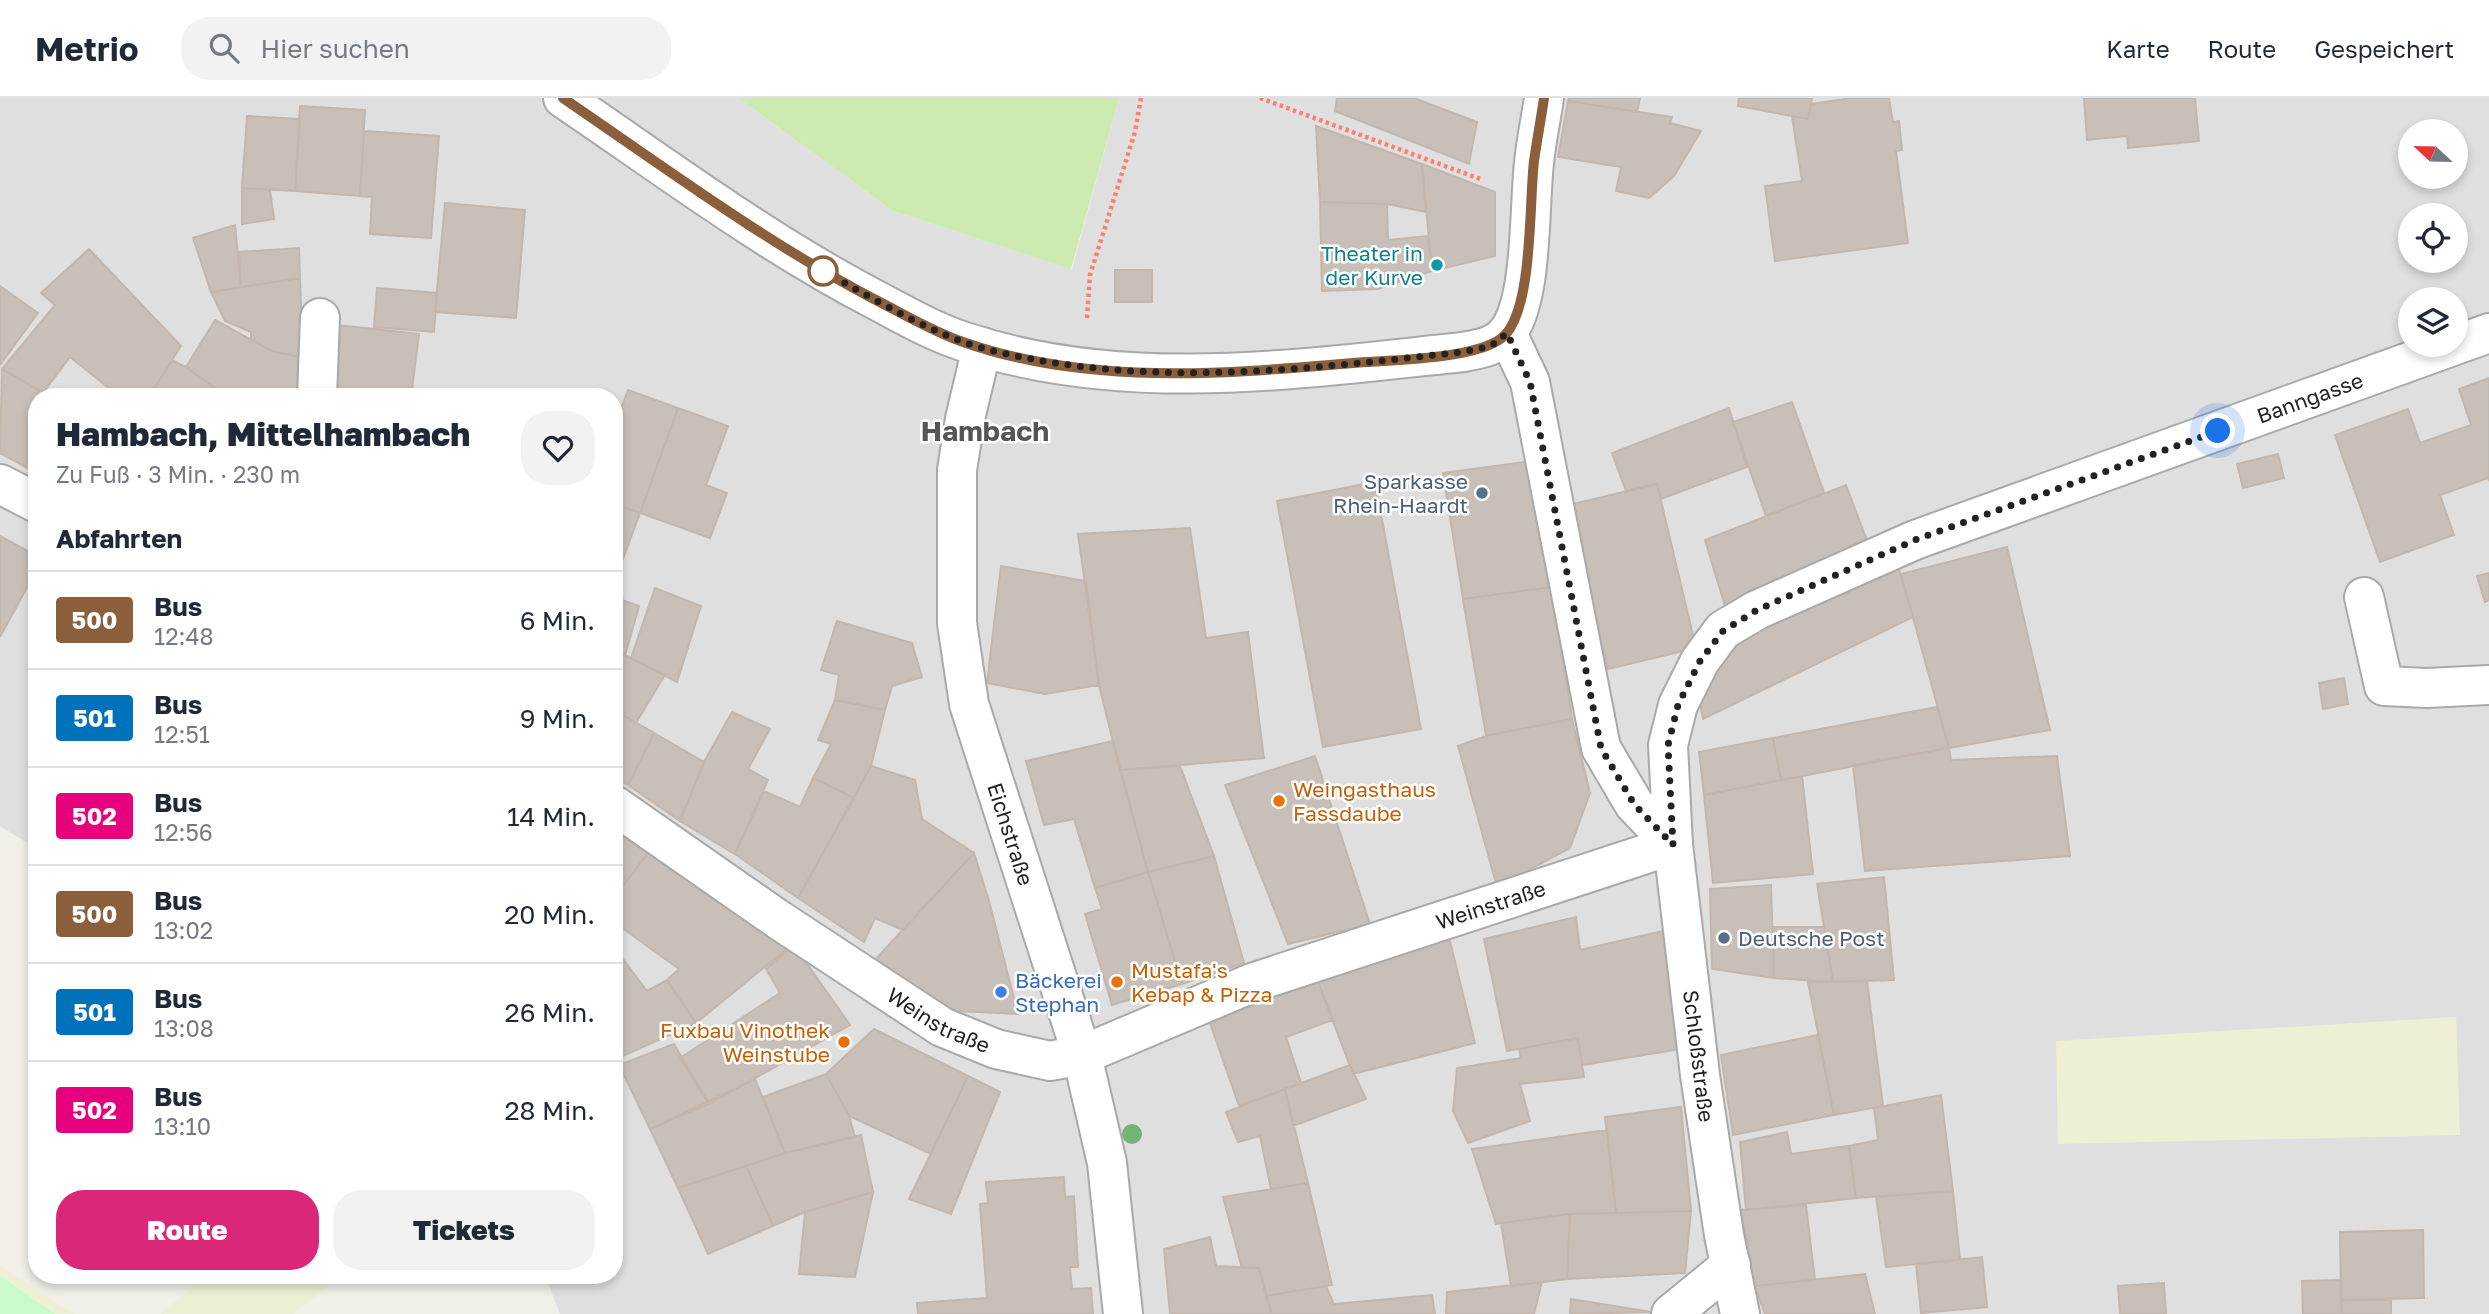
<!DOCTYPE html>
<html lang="de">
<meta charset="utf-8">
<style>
:root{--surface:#fff;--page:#f2f2f3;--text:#1f2937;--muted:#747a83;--line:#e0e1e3;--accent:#db2777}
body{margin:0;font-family:"Golos Text",sans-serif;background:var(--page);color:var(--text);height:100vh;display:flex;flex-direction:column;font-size:26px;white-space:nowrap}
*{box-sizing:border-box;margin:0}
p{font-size:23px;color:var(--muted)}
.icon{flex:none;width:38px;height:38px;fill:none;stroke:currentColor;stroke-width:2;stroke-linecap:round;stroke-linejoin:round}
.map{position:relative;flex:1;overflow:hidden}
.details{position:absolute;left:28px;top:290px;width:595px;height:896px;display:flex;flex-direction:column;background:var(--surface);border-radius:28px;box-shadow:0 4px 10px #0003}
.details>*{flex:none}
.badge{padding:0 14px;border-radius:5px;font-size:24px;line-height:46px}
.needle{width:46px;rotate:292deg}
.controls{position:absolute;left:2398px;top:21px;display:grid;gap:14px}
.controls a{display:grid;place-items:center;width:70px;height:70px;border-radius:50%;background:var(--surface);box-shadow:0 4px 10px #0003;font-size:35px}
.you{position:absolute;width:35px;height:35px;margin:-18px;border:5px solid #fff;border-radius:50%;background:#1a73e8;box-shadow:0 0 0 10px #1a73e833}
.map>.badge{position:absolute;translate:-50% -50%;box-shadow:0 0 0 4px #fff}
h2{padding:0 28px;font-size:26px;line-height:63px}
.round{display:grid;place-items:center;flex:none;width:74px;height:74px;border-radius:28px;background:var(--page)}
.summary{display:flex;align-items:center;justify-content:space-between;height:119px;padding:0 28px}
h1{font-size:33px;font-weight:800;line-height:52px}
.action{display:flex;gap:14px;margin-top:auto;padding:14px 28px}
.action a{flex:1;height:80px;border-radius:28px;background:var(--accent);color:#fff;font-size:28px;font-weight:800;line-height:80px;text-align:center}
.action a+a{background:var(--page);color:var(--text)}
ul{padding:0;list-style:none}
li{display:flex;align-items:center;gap:21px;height:98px;padding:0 28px;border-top:2px solid var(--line)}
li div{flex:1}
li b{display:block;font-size:26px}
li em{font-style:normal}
li .badge{min-width:77px;font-weight:700;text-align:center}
header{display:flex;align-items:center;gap:42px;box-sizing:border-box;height:98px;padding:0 35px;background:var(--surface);border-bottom:2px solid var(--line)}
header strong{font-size:33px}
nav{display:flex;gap:38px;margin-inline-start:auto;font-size:24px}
.search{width:490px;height:63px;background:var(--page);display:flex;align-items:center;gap:18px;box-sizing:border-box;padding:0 24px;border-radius:28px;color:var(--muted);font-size:26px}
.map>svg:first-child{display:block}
</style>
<header>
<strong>Metrio</strong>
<div class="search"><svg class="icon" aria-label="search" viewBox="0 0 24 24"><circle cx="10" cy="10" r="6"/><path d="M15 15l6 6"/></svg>Hier suchen</div>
<nav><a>Karte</a><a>Route</a><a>Gespeichert</a></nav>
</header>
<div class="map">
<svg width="2489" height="1216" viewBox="0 0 2489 1216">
<rect width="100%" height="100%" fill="#f2efe9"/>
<path fill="#e0dfdf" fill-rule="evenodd" d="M 0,0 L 738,0 L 893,113 L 1072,171 L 1119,0 L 2489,0 L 2489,1216 L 560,1216 L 545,1178 L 614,1178 L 614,299 L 37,299 L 37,751 L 0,728 ZM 2410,33 L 2455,33 L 2455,79 L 2410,79 ZM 2410,117 L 2455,117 L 2455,163 L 2410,163 ZM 2410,201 L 2455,201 L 2455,247 L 2410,247 Z"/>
<path fill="#eef0d5" d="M 2456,919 L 2460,1037 L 2058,1046 L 2056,943 Z
M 0,1168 L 74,1216 L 0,1216 Z
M 207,1178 L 340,1178 L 294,1216 L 160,1216 Z"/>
<path fill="#cdebb0" d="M 738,0 L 1119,0 L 1071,171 L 893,113 Z"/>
<path fill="#c8facc" d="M 0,1178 L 55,1216 L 0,1216 Z"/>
<path fill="#c7bfb8" stroke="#c4b6ab" stroke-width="2" d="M 1337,0 L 1414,0 L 1477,24 L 1469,66 L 1335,13 Z
M 1569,0 L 1640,0 L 1637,14 L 1568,3 Z
M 1739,0 L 1812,0 L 1808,21 L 1738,8 Z
M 1852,0 L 1889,0 L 1893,24 L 1899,23 L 1902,52 L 1896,53 L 1908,145 L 1775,163 L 1765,88 L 1802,83 L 1792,18 L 1808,21 L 1811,6 Z
M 2084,0 L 2195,0 L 2199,43 L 2128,50 L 2127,38 L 2087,42 Z
M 1568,3 L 1672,19 L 1670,25 L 1701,33 L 1674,78 L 1649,100 L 1616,93 L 1621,69 L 1558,59 Z
M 300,8 L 365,12 L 360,98 L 295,93 Z
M 247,18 L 300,21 L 295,93 L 242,90 Z
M 1316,28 L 1422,66 L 1426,114 L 1387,106 L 1320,104 Z
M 364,33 L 439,38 L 431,140 L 370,136 L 372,99 L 360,98 Z
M 1422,66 L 1495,94 L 1495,158 L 1432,173 Z
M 242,90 L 270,92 L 274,121 L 242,126 Z
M 1320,104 L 1387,106 L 1388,142 L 1428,138 L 1432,173 L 1378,191 L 1322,193 Z
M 445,105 L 525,112 L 516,220 L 435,214 Z
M 235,127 L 241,189 L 211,194 L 193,140 Z
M 299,150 L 300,180 L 241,189 L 239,154 Z
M 89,151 L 181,248 L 149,299 L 120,299 L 70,259 L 43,295 L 2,271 L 55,207 L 41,195 Z
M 1115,172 L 1152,172 L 1152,204 L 1115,204 Z
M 300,180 L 303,260 L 272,253 L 251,241 L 251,234 L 225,223 L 211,194 Z
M 0,188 L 38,215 L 0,267 Z
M 377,190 L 437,195 L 434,234 L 374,229 Z
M 215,222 L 272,253 L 303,260 L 299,299 L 227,299 L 186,269 Z
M 337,227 L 419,236 L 411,299 L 329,299 Z
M 172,262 L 186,269 L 227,299 L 149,299 Z
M 2,271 L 51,299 L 37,299 L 37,375 L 0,355 Z
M 2489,280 L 2489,383 L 2488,380 L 2440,397 L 2454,437 L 2380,464 L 2335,337 L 2408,311 L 2420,345 L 2471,327 L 2459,291 Z
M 628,292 L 678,310 L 640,415 L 614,405 L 614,329 Z
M 1792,304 L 1824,395 L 1766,418 L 1733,324 Z
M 678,310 L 728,328 L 706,387 L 727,395 L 710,440 L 640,415 Z
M 1729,310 L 1747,369 L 1661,401 L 1657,386 L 1626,393 L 1612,355 Z
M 2278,356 L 2284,380 L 2243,390 L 2237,366 Z
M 1531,363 L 1552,489 L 1463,501 L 1443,375 Z
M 1375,384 L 1421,631 L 1323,649 L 1277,403 Z
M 1657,386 L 1696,550 L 1608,571 L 1569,407 Z
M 1846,387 L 1869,448 L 1725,508 L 1705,442 Z
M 614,405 L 640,415 L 618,474 L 614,472 Z
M 1190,430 L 1206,540 L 1248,534 L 1264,660 L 1120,672 L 1099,587 L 1078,436 Z
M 0,438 L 37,458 L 37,471 L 0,539 Z
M 2007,449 L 2050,632 L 1949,650 L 1901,476 Z
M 1897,465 L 1913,519 L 1703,621 L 1700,604 L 1730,548 Z
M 1001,468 L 1086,483 L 1099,587 L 1045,596 L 987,585 Z
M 2489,475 L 2489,502 L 2485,504 L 2477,478 Z
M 1552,489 L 1572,621 L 1486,638 L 1463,501 Z
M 655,490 L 701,508 L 677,584 L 631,560 Z
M 614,499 L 639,508 L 625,557 L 614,552 Z
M 837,523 L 912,545 L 922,579 L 892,588 L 885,612 L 835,602 L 839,577 L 821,572 Z
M 614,552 L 665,577 L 636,625 L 614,612 Z
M 2344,580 L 2348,606 L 2323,611 L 2319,585 Z
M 835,602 L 885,612 L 871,668 L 854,700 L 813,680 L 831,646 L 818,642 Z
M 1937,609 L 1949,650 L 1781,682 L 1773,640 Z
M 614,612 L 654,635 L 628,687 L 614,679 Z
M 732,614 L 770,631 L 748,671 L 768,682 L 735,756 L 680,723 L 704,664 Z
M 1572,621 L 1590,695 L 1570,750 L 1497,789 L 1458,648 L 1486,638 Z
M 654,635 L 704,664 L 680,723 L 628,687 Z
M 1773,640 L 1781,682 L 1704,697 L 1699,654 Z
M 1113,643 L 1148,774 L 1095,790 L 1074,721 L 1044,727 L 1026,663 Z
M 1949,650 L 1951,662 L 2057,658 L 2070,758 L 1865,773 L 1853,667 Z
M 1315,658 L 1370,826 L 1288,846 L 1225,687 Z
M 871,668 L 915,682 L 922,721 L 974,755 L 903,832 L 875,820 L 864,844 L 798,800 Z
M 1180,668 L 1214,758 L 1148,774 L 1120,672 Z
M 1802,678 L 1813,776 L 1713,785 L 1704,697 Z
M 813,680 L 854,700 L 798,800 L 735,756 L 764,693 L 800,709 Z
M 614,726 L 652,750 L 614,799 Z
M 652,750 L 788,850 L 696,925 L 667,882 L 679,871 L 614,824 L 614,799 Z
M 974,755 L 989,803 L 1018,916 L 956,913 L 873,864 Z
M 1214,758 L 1244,865 L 1182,886 L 1148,774 Z
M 1148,774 L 1182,886 L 1112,907 L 1085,816 L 1102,811 L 1095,790 Z
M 1884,779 L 1894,882 L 1833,884 L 1817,786 Z
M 1771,787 L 1774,880 L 1712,871 L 1710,791 Z
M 1576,819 L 1580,852 L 1663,833 L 1681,951 L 1582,967 L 1578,940 L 1507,953 L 1484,841 Z
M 1774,829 L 1824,829 L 1833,884 L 1774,880 Z
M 1449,839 L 1475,945 L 1353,976 L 1317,881 Z
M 794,847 L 850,927 L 709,1006 L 680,960 L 780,895 L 766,871 Z
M 614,849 L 647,893 L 667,882 L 696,925 L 614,962 Z
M 1317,881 L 1333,922 L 1286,939 L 1301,985 L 1239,1008 L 1210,925 Z
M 1867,883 L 1883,1008 L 1834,1017 L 1808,884 Z
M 874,931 L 968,978 L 931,1056 L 849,1018 L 826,976 Z
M 1818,937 L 1834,1017 L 1733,1037 L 1721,957 Z
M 1578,940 L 1584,979 L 1520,986 L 1530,1023 L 1468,1045 L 1453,1013 L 1457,970 L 1521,960 L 1519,951 Z
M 674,946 L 709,1006 L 650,1031 L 619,967 Z
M 1350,967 L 1366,1001 L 1293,1028 L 1285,991 Z
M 826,976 L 849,1018 L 855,1039 L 785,1055 L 763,999 Z
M 968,978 L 1000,994 L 951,1116 L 909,1101 Z
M 755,981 L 785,1055 L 678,1090 L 650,1031 Z
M 1285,991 L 1308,1085 L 1271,1091 L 1260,1038 L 1238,1044 L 1226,1014 Z
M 1941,997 L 1953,1093 L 1856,1100 L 1849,1048 L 1878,1042 L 1874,1010 Z
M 1681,1009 L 1691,1113 L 1616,1115 L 1605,1019 Z
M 1607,1032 L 1616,1115 L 1570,1116 L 1496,1126 L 1472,1051 Z
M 1787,1034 L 1791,1056 L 1849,1048 L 1856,1100 L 1746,1112 L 1740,1044 Z
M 861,1037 L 873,1094 L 805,1114 L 773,1128 L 746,1068 L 785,1055 Z
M 746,1068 L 773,1128 L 708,1156 L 678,1090 Z
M 1064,1079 L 1065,1099 L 1074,1098 L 1078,1169 L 1070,1169 L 1072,1191 L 1091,1190 L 1093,1216 L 918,1216 L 917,1205 L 987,1200 L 980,1106 L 988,1105 L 986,1084 Z
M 1308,1085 L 1332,1187 L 1266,1198 L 1259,1170 L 1242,1170 L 1223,1099 Z
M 1953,1093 L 1960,1162 L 1886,1169 L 1876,1099 Z
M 873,1094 L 855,1179 L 799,1176 L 805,1114 Z
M 1806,1107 L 1815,1182 L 1755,1188 L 1741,1112 Z
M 1691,1113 L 1685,1175 L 1567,1181 L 1570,1116 Z
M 1570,1116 L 1567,1181 L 1511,1188 L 1501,1125 Z
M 2423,1132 L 2424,1200 L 2341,1202 L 2340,1134 Z
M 1210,1139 L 1216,1168 L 1259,1170 L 1272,1216 L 1170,1216 L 1164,1151 Z
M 1982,1159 L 1987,1209 L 1921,1215 L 1916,1166 Z
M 1865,1176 L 1875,1216 L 1765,1216 L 1755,1188 Z
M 2341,1182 L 2342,1216 L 2303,1216 L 2302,1183 Z
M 1542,1184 L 1534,1216 L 1446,1216 L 1447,1194 Z
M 2164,1185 L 2166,1216 L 2120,1216 L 2118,1188 Z
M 1326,1188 L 1334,1206 L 1432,1197 L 1435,1216 L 1272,1216 L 1266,1198 Z
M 1571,1201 L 1651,1214 L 1570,1216 Z
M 2341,1202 L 2391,1202 L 2391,1216 L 2342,1216 Z"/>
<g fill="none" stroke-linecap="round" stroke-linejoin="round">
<defs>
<g id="minor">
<path d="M 563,0 C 665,69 765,144 874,201 C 903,216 933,234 965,244 C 1125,297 1299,271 1463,254 C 1479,251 1496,249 1507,235 C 1533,203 1529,107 1534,65 C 1536,43 1541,21 1544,0"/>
<path d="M 1507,235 L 1530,284 L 1601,650 L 1634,706 L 1673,747"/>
<path id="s1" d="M 982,249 L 965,321 L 957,372 L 957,525 L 969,606 L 1082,957 L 1107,1065 L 1123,1216"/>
<path d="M 317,299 L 320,220"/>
<path d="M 0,386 L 37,405"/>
<path d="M 2364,499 L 2384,588 L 2427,590 L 2489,587"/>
<path id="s2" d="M 614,707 L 779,822 L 942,929 L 996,951 L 1050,963 L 1082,957 L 1252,885 L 1673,747"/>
<path d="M 1671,1216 L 1731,1167"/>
<path id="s3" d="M 1740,1216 L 1724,1137 L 1700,977 L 1673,747 L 1668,647 L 1678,607 L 1700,563 L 1723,532 L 1757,512 L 1915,442 L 2489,235"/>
</g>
</defs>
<use href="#minor" stroke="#a9a9a9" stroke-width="42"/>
<path stroke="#fa8072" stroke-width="4.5" stroke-dasharray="3.5 3.5" stroke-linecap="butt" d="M 1260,0 L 1483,82
M 1087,220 L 1090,177 L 1135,34 L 1141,0"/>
<use href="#minor" stroke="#fff" stroke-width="38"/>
</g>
<circle fill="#74b475" cx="1132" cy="1036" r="10"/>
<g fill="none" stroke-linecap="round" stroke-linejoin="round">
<defs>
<path id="line" d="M 563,0 C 664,69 764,143 872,200 C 902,215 931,233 963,244 C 1088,288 1224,276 1353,265 C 1387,262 1484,262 1506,236 C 1533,205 1529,105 1534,63 C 1537,42 1541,21 1544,0"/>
</defs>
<use href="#line" stroke="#fff" stroke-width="16"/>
<use href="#line" stroke="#8b5e3c" stroke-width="10"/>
<path stroke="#222" stroke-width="7" stroke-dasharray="0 12.6" d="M 823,173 C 867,197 913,225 961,243 C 987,253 1016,258 1043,263 C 1183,287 1324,269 1463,254 L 1491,248 L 1507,235 L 1530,284 L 1601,650 L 1634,706 L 1673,747 L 1668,647 L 1678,607 L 1700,563 L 1723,533 L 1757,512 L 1915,442 L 2218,333"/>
</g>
<circle fill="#0f9aa8" stroke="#fff" stroke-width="2.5" cx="1437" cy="167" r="7"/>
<circle fill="#fff" stroke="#8b5e3c" stroke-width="3.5" cx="823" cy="173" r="14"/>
<g fill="#5c6f8a" stroke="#fff" stroke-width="2.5">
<circle cx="1482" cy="395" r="7"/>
<circle cx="1724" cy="840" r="7"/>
</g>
<g fill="#e8710a" stroke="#fff" stroke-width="2.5">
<circle cx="1279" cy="703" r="7"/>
<circle cx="1117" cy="884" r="7"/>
<circle cx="844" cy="944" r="7"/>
</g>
<circle fill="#3f7fe0" stroke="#fff" stroke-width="2.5" cx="1001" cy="894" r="7"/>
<g text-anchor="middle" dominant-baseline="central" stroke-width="5" stroke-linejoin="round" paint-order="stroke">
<g font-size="21" fill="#0d838f" stroke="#fff" text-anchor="end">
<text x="1423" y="155">Theater in<tspan x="1423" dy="24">der Kurve</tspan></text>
</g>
<g font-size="21" fill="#222" stroke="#fff">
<text stroke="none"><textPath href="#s3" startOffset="1335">Banngasse</textPath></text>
<text stroke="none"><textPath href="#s1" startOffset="497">Eichstraße</textPath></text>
<text stroke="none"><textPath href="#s2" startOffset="978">Weinstraße</textPath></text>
<text stroke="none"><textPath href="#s2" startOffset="390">Weinstraße</textPath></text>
<text transform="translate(1699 958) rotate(83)">Schloßstraße</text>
</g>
<g font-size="21" fill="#4e5e75" stroke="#fff" text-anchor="end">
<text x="1468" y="383">Sparkasse<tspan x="1468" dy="24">Rhein-Haardt</tspan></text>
<text x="1738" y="840" text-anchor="start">Deutsche Post</text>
</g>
<g font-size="21" fill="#c56008" stroke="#fff" text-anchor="start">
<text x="1293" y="691">Weingasthaus<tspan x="1293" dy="24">Fassdaube</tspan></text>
<text x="1131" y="872">Mustafa's<tspan x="1131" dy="24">Kebap &amp; Pizza</tspan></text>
<text x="830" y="932" text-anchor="end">Fuxbau Vinothek<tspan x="830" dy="24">Weinstube</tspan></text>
</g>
<g font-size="21" fill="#366cbe" stroke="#fff" text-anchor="start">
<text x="1015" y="882">Bäckerei<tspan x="1015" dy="24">Stephan</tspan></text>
</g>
<g font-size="28" font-weight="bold" fill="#555" stroke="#fff">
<text x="985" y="332">Hambach</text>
</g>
</g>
</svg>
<div class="controls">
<a><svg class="needle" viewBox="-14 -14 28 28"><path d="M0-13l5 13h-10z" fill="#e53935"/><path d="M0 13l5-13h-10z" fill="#747a83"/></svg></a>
<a><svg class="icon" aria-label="locate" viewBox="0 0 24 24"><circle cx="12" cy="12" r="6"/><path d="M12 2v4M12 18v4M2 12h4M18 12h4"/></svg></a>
<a><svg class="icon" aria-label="layers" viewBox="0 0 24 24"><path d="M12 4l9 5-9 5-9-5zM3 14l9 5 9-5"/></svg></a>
</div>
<div class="you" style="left:2218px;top:333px"></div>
<section class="details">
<div class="summary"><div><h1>Hambach, Mittelhambach</h1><p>Zu Fuß · 3 Min. · 230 m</p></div><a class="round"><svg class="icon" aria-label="heart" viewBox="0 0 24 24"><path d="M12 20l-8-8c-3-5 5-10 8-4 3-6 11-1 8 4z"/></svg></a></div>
<h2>Abfahrten</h2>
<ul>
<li><span class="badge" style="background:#8b5e3c;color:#fff">500</span><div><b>Bus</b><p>12:48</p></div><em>6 Min.</em></li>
<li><span class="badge" style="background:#0072bc;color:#fff">501</span><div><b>Bus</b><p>12:51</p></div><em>9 Min.</em></li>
<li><span class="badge" style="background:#e6007e;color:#fff">502</span><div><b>Bus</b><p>12:56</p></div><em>14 Min.</em></li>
<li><span class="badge" style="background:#8b5e3c;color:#fff">500</span><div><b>Bus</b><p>13:02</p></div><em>20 Min.</em></li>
<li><span class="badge" style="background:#0072bc;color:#fff">501</span><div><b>Bus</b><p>13:08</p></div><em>26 Min.</em></li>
<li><span class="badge" style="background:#e6007e;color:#fff">502</span><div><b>Bus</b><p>13:10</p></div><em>28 Min.</em></li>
</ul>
<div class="action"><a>Route</a><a>Tickets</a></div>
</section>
</div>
